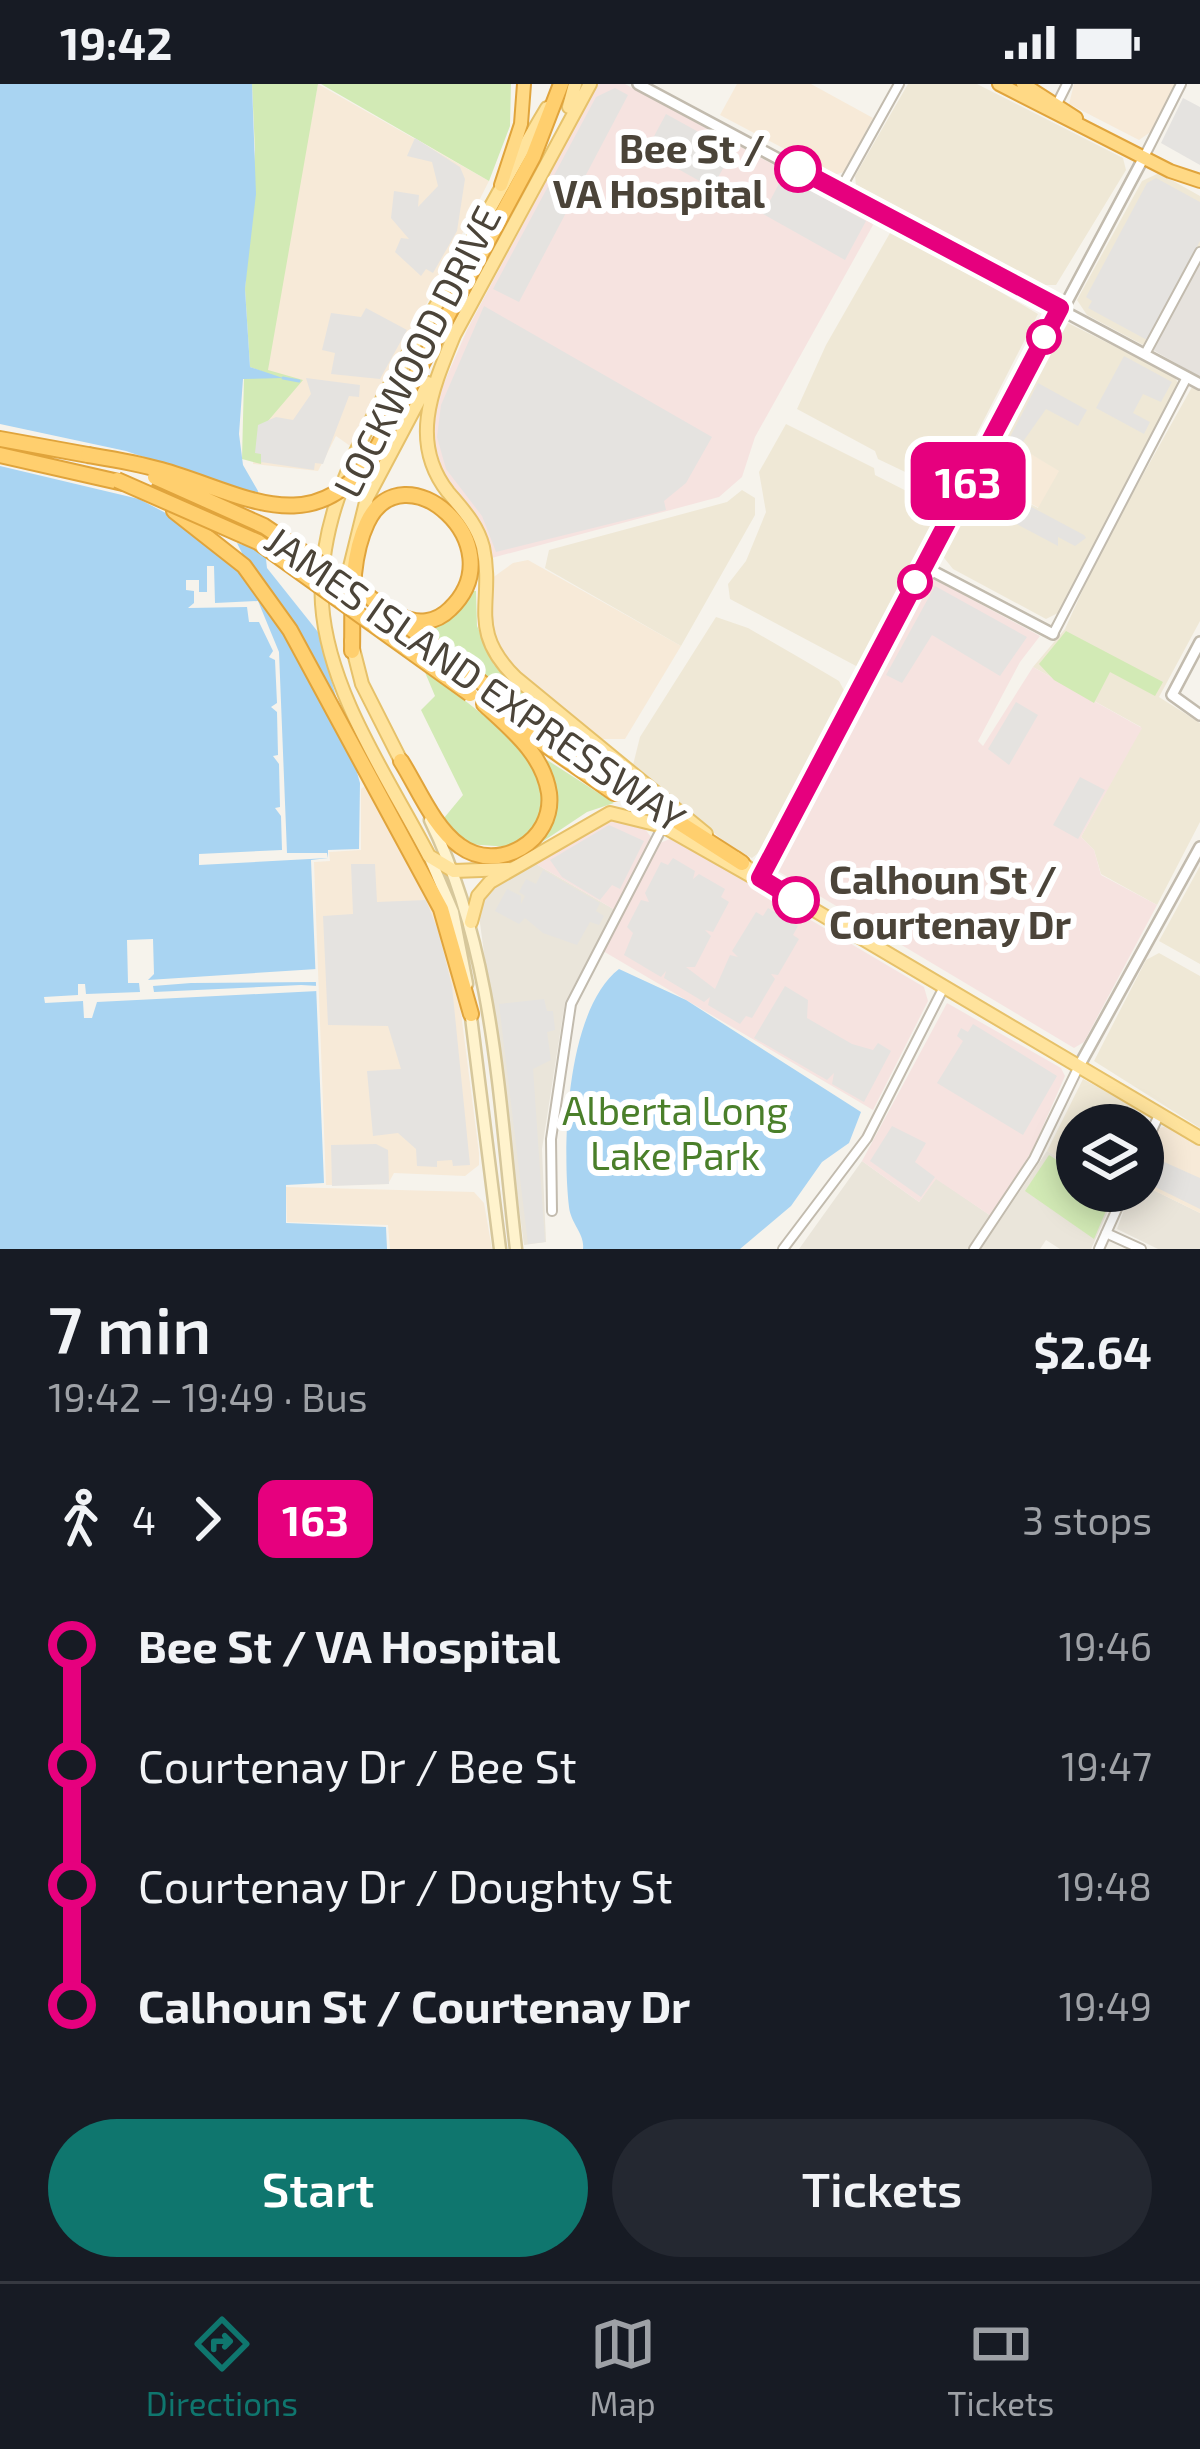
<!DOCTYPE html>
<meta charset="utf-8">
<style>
:root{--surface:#171b24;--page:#242831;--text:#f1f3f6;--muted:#9ea1a6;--line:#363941;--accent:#0f766e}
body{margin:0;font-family:"Exo 2",sans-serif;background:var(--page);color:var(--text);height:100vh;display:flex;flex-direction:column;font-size:45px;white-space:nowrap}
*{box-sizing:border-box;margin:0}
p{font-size:39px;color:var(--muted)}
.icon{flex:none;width:66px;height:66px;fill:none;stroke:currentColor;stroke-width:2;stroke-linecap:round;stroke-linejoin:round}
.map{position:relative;height:1165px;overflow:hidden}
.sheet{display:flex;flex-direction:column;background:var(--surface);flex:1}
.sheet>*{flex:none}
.badge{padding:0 24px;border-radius:18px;font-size:42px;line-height:78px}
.fabs{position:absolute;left:1056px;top:1020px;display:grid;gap:24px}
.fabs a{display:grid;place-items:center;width:108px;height:108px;border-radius:50%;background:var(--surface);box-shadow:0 6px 30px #0003;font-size:60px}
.map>.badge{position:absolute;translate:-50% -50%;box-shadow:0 0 0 6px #fff}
.legs{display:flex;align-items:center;gap:18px;height:132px;padding:0 48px;font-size:39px}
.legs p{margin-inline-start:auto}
.overview{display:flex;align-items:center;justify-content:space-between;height:204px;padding:0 48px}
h1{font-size:66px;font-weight:600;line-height:90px}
.primary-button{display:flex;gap:24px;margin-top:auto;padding:24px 48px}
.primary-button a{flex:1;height:138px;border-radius:72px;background:var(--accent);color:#fff;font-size:48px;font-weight:600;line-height:138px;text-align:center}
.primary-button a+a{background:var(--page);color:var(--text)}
ul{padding:0 48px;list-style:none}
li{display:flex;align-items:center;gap:42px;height:120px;font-size:45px}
li i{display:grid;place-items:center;width:18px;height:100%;margin:0 15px;background:currentColor}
li i::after{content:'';width:30px;height:30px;margin:-15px;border:9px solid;border-radius:50%;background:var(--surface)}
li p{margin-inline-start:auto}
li:first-child i{background:linear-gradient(#0000 50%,currentColor 0)}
li:last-child i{background:linear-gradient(currentColor 50%,#0000 0)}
.status{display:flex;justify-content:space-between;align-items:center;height:84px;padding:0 60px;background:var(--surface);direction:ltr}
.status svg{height:33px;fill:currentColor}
.dock{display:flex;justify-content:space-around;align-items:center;height:168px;border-top:3px solid var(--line);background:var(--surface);font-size:33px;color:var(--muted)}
.dock a{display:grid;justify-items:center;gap:6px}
.dock .selected{color:var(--accent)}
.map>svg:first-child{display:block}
</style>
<div class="status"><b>19:42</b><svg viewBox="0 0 49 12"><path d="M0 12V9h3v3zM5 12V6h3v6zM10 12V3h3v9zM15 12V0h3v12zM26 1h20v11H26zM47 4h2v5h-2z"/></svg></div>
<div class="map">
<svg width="1200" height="1165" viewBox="0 0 1200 1165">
<rect width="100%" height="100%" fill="#f6f3ec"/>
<path fill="#eae5da" d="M 531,777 L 615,826 L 565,918 L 542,1065 L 546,1158 L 524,1161 L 479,832 L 487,809 Z
M 1047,1067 L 1077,1085 L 1077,1107 L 1116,1109 L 1091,1165 L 1060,1165 L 1046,1156 L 1040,1165 L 981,1165 Z
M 862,1077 L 919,1118 L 936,1094 L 991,1132 L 969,1165 L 799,1165 Z
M 1143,1101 L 1200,1129 L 1200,1165 L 1158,1165 L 1117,1145 L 1131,1107 L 1143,1107 Z"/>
<path fill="#f7ead8" d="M 318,0 L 489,97 L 353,364 L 336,352 L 318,387 L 253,380 L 259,311 Z
M 737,0 L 811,0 L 873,34 L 844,88 L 834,91 L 720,31 Z
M 1074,0 L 1175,0 L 1152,47 L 1139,56 L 1069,20 Z
M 1003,353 L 1060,387 L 1039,424 L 981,394 Z
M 528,476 L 681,562 L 625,655 L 599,655 L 510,583 L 492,557 L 488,497 L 513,479 Z
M 367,700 L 430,810 L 457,898 L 479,1069 L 479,1081 L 465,1092 L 394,1089 L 388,1100 L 326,1101 L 314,778 L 330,777 L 329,768 L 361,766 L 361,705 Z
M 1167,1042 L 1200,1062 L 1200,1129 L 1143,1101 L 1143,1079 L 1159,1044 Z
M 286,1103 L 474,1108 L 484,1119 L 492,1165 L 390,1165 L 388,1141 L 287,1138 Z"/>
<path fill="#e6e2dd" d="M 1200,176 L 1200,293 L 1153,266 Z"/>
<path fill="#efe8d6" d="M 908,0 L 977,0 L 1123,74 L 1126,86 L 1056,201 L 1042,201 L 856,101 L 855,92 Z
M 1159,89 L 1200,112 L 1200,162 L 1145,262 L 1087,231 L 1077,216 L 1142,97 Z
M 890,149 L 900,149 L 1038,230 L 947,408 L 878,375 L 875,367 L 797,325 L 826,261 Z
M 1068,239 L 1174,292 L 1178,299 L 1058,529 L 1046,535 L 953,485 L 941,470 L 981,394 L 1038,424 L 1059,387 L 1003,353 Z
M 1192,303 L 1200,307 L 1200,537 L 1159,613 L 1200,639 L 1200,738 L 1157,821 L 1101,790 L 1094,766 L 1081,753 L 1141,643 L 1033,583 L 1065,545 L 1100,468 Z
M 786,340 L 874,384 L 875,391 L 930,419 L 937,430 L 858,583 L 730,515 L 728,500 L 746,477 L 766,428 L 759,388 Z
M 742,406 L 755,414 L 755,431 L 681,562 L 545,484 L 549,466 L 727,418 Z
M 716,533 L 748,544 L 800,574 L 839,597 L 846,610 L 762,766 L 752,774 L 731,763 L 633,681 L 640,653 Z
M 1200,782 L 1200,880 L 1159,857 Z
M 1159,869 L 1200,892 L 1200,1044 L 1094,977 L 1146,876 Z
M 1083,995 L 1145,1029 L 1147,1037 L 1143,1046 L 1143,1041 L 1077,1041 L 1077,1085 L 1047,1067 Z"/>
<path fill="#f6e3e0" d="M 597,0 L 625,0 L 868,132 L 873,141 L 755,353 L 742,393 L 719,413 L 488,475 L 434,374 L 430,331 L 467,246 Z
M 932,494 L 1040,552 L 1020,578 L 978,657 L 983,662 L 1033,583 L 1142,644 L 1081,753 L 1094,766 L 1101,791 L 1157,821 L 1084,958 L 1074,964 L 776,786 L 774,779 Z
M 606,736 L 642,741 L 651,753 L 615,826 L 531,777 Z
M 672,754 L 924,903 L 928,917 L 873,1026 L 603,867 L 660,759 Z
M 947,919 L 1061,984 L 1065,992 L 1032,1067 L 991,1132 L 936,1095 L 919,1118 L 862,1077 Z"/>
<path fill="#d2eab5" d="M 252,0 L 318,0 L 268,286 L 303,296 L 268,337 L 261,380 L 242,375 L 244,294 L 277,293 L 250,283 L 245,205 L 255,66 Z
M 321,0 L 511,0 L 510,42 L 489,97 Z
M 471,507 L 476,507 L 477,542 L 494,581 L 652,714 L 421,545 L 456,529 Z
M 1066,547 L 1163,598 L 1155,612 L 1110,588 L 1094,619 L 1054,596 L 1039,580 Z
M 424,586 C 467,619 608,709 511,763 L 466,760 L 444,734 L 463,711 L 421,626 L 435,612 Z
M 544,674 L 614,719 L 587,728 L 536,762 L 552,696 Z
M 1049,1071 L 1077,1089 L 1077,1107 L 1112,1113 L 1094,1155 L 1025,1107 Z"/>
<path fill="#e5e3e0" d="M 615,4 L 628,11 L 519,218 L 493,205 L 596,13 Z
M 1183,14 L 1200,23 L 1200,81 L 1161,59 Z
M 666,30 L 733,67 L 712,104 L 646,67 Z
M 415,54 L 460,83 L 465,95 L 457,147 L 433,189 L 426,185 L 421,192 L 395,168 L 401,154 L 409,155 L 391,134 L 394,107 L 419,111 L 418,123 L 438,102 L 432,78 L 407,72 Z
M 783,92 L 866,137 L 845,176 L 763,130 Z
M 1156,94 L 1200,118 L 1200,157 L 1147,256 L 1088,224 L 1092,217 L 1086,213 L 1147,99 Z
M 484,222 L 712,353 L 686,399 L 664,417 L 666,426 L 496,468 L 482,432 L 446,385 L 437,353 L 441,321 Z
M 366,224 L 407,246 L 380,295 L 331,290 L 335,269 L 322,266 L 331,229 L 361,233 Z
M 1124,272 L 1172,298 L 1161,318 L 1143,310 L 1133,329 L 1150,338 L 1144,350 L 1096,324 Z
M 306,294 L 360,301 L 359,313 L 349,312 L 323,380 L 315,379 L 314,386 L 261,378 L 261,370 L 255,369 L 258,341 L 276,333 L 293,336 L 311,310 Z
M 1038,299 L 1087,326 L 1078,342 L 1046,325 L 1022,359 L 1010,353 Z
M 996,404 L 1084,451 L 1086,454 L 1075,462 L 1058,453 L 1058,462 L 1007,435 L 1003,423 L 980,411 Z
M 935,502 L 1027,553 L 1000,592 L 932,551 L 902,599 L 886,591 Z
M 1016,618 L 1038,631 L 1009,681 L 988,665 Z
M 1080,693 L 1105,706 L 1078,755 L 1053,741 Z
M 609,741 L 644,757 L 620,805 L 612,801 L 600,816 L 562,793 L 550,776 Z
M 673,774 L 695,787 L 693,795 L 699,790 L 725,805 L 721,813 L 729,818 L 713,848 L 705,846 L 711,852 L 695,883 L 686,883 L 715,905 L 730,871 L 738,873 L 732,867 L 756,828 L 763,832 L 768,824 L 798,842 L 793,851 L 799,855 L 778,891 L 771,890 L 775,895 L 752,934 L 746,932 L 740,940 L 708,921 L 710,913 L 704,918 L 664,894 L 666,887 L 661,893 L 624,871 L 633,849 L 627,843 L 641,816 L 649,818 L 645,809 L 661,778 L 668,781 Z
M 351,780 L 375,780 L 377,818 L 426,816 L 439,849 L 452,902 L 470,1081 L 453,1082 L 452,1076 L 437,1077 L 437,1083 L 417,1082 L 416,1065 L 398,1049 L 373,1052 L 367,987 L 401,985 L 388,942 L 328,941 L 323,832 L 353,830 Z
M 543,786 L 600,819 L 596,827 L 604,832 L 599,841 L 590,838 L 577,861 L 543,849 L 525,834 L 519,840 L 495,827 L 507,805 L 521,812 L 521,820 L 525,812 L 519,808 L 526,795 L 536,800 Z
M 785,902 L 808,916 L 807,934 L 852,960 L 873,966 L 878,959 L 891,967 L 864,1018 L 832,1000 L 834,989 L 827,996 L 754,954 Z
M 544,915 L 547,927 L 553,927 L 555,946 L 547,948 L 551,976 L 533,985 L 545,1158 L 528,1160 L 499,920 Z
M 973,940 L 1057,992 L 1023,1051 L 937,999 L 963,957 L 957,952 L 961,944 L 968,948 Z
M 892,1042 L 926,1059 L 915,1078 L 935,1093 L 921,1113 L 870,1077 Z
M 376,1060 L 388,1066 L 389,1100 L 332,1102 L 331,1061 Z
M 1153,1073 L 1200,1094 L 1200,1125 L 1143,1097 Z"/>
<path fill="#a9d4f2" d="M 0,0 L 252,0 L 256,110 L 245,205 L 250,283 L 283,294 L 243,295 L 239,350 L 243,381 L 258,407 L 267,484 L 318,548 L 360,699 L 359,765 L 328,766 L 328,774 L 311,776 L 324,1099 L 286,1101 L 286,1139 L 386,1143 L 387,1165 L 0,1165 Z
M 619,885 L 686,916 L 861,1028 L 849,1059 L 822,1078 L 791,1122 L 740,1165 L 583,1165 C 585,1150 571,1140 569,1123 C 562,1062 566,926 619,885 Z"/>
<path fill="#f6f3ec" d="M 0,340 L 126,367 L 250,409 L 265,426 L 256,424 L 262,429 L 243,461 L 237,459 L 242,469 L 232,479 L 179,436 L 139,415 L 0,382 Z
M 207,482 L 214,482 L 215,519 L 258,517 L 279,568 L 287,769 L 327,769 L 328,774 L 199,781 L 199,770 L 282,766 L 281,732 L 275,724 L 280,723 L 279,680 L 273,672 L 278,671 L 277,628 L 271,623 L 277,619 L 275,576 L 269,573 L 273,567 L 259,538 L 249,538 L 247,523 L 188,524 L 194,519 L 194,507 L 186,506 L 186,496 L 199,496 L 199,508 L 207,508 Z
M 153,855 L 154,890 L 148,896 L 317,885 L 317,898 L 191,899 L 153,902 L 154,908 L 301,901 L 318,902 L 318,907 L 97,918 L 92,934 L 84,934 L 83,917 L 45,919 L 44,913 L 78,911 L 78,900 L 85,900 L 86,910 L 140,908 L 139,899 L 128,899 L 127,856 Z"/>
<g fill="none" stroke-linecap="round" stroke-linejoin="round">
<path stroke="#a9d4f2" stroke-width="3" d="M 283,294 L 299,297"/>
<defs>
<path id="minor" d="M 1058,18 L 1067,0
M 1144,73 L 1181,0
M 840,106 L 899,0
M 1145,270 L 1200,168
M 1053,550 L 1187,293
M 1143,1066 L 1159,1031
M 552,1127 L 551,1055 L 571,920 L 663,742
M 1106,1149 L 1141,1165
M 783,1165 L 867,1054 L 944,903
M 974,1165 L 1034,1075 L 1079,982
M 1099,1165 L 1125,1107"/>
<path id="tertiary" d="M 638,0 L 1200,300
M 923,482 L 1053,550
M 1200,558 L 1172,611 L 1200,631
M 760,794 L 1144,73
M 1079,982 L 1200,763"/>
<path id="secondary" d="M 430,736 C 495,868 499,1020 516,1165
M 429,772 L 453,828 L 467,900
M 470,925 L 500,1165"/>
<path id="primary" d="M 569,23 L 575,0
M 455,249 C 433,303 408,357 448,408 C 463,426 477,440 483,463 C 495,519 466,545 516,594 L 706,750
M 452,255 L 590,0
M 350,483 L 367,414 L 428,299
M 351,557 L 362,600 L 401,677
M 736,774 L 760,794 L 1200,1054
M 509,785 L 454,787 L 429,772 C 389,695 328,608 322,520 C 315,409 392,301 444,208 C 478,146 511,84 547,24
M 471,838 L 478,812 L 490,798 L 610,729 L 663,742 L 753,793"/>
<path id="trunk" d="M 999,0 L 1170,87 L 1200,97
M 1023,0 L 1076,34
M 501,101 L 521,40 L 524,0"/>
<path id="motorway" d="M 464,201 L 533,73 L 561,0
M 0,355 L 88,371
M 0,371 L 123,399
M 174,427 L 244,482 L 290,546 L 441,825 L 471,930
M 364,509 L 591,682 L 742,779
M 352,567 C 353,525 349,477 367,439 C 403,362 517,461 450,525 C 436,539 417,541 400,532
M 514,639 L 614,709
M 401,677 C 418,704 434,744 460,762 C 498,790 555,757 549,709 C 543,670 511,645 484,620"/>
</defs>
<use href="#minor" stroke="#c2bbae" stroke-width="12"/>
<use href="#tertiary" stroke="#c2bbae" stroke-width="14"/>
<use href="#secondary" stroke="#d6c79b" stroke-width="15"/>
<use href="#primary" stroke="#e6c16a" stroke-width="16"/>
<use href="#trunk" stroke="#e0a43c" stroke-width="16"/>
<use href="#motorway" stroke="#e0a43c" stroke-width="18"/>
<use href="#minor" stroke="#fff" stroke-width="8"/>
<use href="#tertiary" stroke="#fff" stroke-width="9"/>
<use href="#secondary" stroke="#fff3cd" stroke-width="10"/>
<use href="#primary" stroke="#ffe39c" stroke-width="12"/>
<use href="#trunk" stroke="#ffd985" stroke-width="12"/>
<use href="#motorway" stroke="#ffcf6e" stroke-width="14"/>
<defs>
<path id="motorway-bridge" d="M 88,371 C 112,375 137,379 161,386 C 240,408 311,460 372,373 L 464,201
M 155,393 L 264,442 L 364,509
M 117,396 L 258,458 L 470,610"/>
</defs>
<use href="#motorway-bridge" stroke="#e0a43c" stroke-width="18" stroke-linecap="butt"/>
<use href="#motorway-bridge" stroke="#ffcf6e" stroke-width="14"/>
</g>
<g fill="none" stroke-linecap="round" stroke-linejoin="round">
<defs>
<path id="line-1" d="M 796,816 L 760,794 L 1060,224 L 798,85"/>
</defs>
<use href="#line-1" stroke="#fff" stroke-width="27"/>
<use href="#line-1" stroke="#e6007e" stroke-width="18"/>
</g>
<g fill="#fff" stroke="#e6007e" stroke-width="6">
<circle cx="798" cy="85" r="21"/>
<circle cx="1044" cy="253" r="15"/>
<circle cx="915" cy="498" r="15"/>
<circle cx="796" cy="816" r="21"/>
</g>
<g text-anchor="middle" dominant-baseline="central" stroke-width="12" stroke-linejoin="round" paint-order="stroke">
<g font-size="39" font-weight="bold" fill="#4b4439" stroke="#fff" text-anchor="end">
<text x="765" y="63">Bee St /<tspan x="765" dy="45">VA Hospital</tspan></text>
<text x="829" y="794" text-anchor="start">Calhoun St /<tspan x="829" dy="45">Courtenay Dr</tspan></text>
</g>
<g font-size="39" fill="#4b4439" stroke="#fff">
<text transform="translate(416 267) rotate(-63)">LOCKWOOD DRIVE</text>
<text transform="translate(476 594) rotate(35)">JAMES ISLAND EXPRESSWAY</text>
</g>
<g font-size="39" fill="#4a7f2a" stroke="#fff">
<text x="675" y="1025">Alberta Long<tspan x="675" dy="45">Lake Park</tspan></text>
</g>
</g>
</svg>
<div class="fabs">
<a><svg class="icon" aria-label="layers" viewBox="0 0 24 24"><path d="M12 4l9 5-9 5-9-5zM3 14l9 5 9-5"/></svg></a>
</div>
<b class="badge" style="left:968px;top:397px;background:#e6007e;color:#fff">163</b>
</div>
<section class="sheet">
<div class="overview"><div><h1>7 min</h1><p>19:42 – 19:49 · Bus</p></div><b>$2.64</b></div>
<div class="legs"><svg class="icon" aria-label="walk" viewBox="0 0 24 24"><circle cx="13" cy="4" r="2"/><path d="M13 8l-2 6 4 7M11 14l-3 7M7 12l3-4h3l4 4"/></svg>4<svg class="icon" aria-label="forward" viewBox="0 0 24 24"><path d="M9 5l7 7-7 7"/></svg><b class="badge" style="background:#e6007e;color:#fff">163</b><p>3 stops</p></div>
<ul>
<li><i style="color:#e6007e"></i><b>Bee St / VA Hospital</b><p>19:46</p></li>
<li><i style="color:#e6007e"></i><span>Courtenay Dr / Bee St</span><p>19:47</p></li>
<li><i style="color:#e6007e"></i><span>Courtenay Dr / Doughty St</span><p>19:48</p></li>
<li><i style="color:#e6007e"></i><b>Calhoun St / Courtenay Dr</b><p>19:49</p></li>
</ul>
<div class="primary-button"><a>Start</a><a>Tickets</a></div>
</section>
<nav class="dock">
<a class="selected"><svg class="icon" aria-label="directions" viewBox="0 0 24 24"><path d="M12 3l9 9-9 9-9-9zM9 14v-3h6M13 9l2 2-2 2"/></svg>Directions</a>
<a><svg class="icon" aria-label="map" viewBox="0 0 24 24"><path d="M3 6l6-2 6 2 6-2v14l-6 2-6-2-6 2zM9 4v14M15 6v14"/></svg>Map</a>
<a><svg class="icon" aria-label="tickets" viewBox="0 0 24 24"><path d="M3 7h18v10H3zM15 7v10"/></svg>Tickets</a>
</nav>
